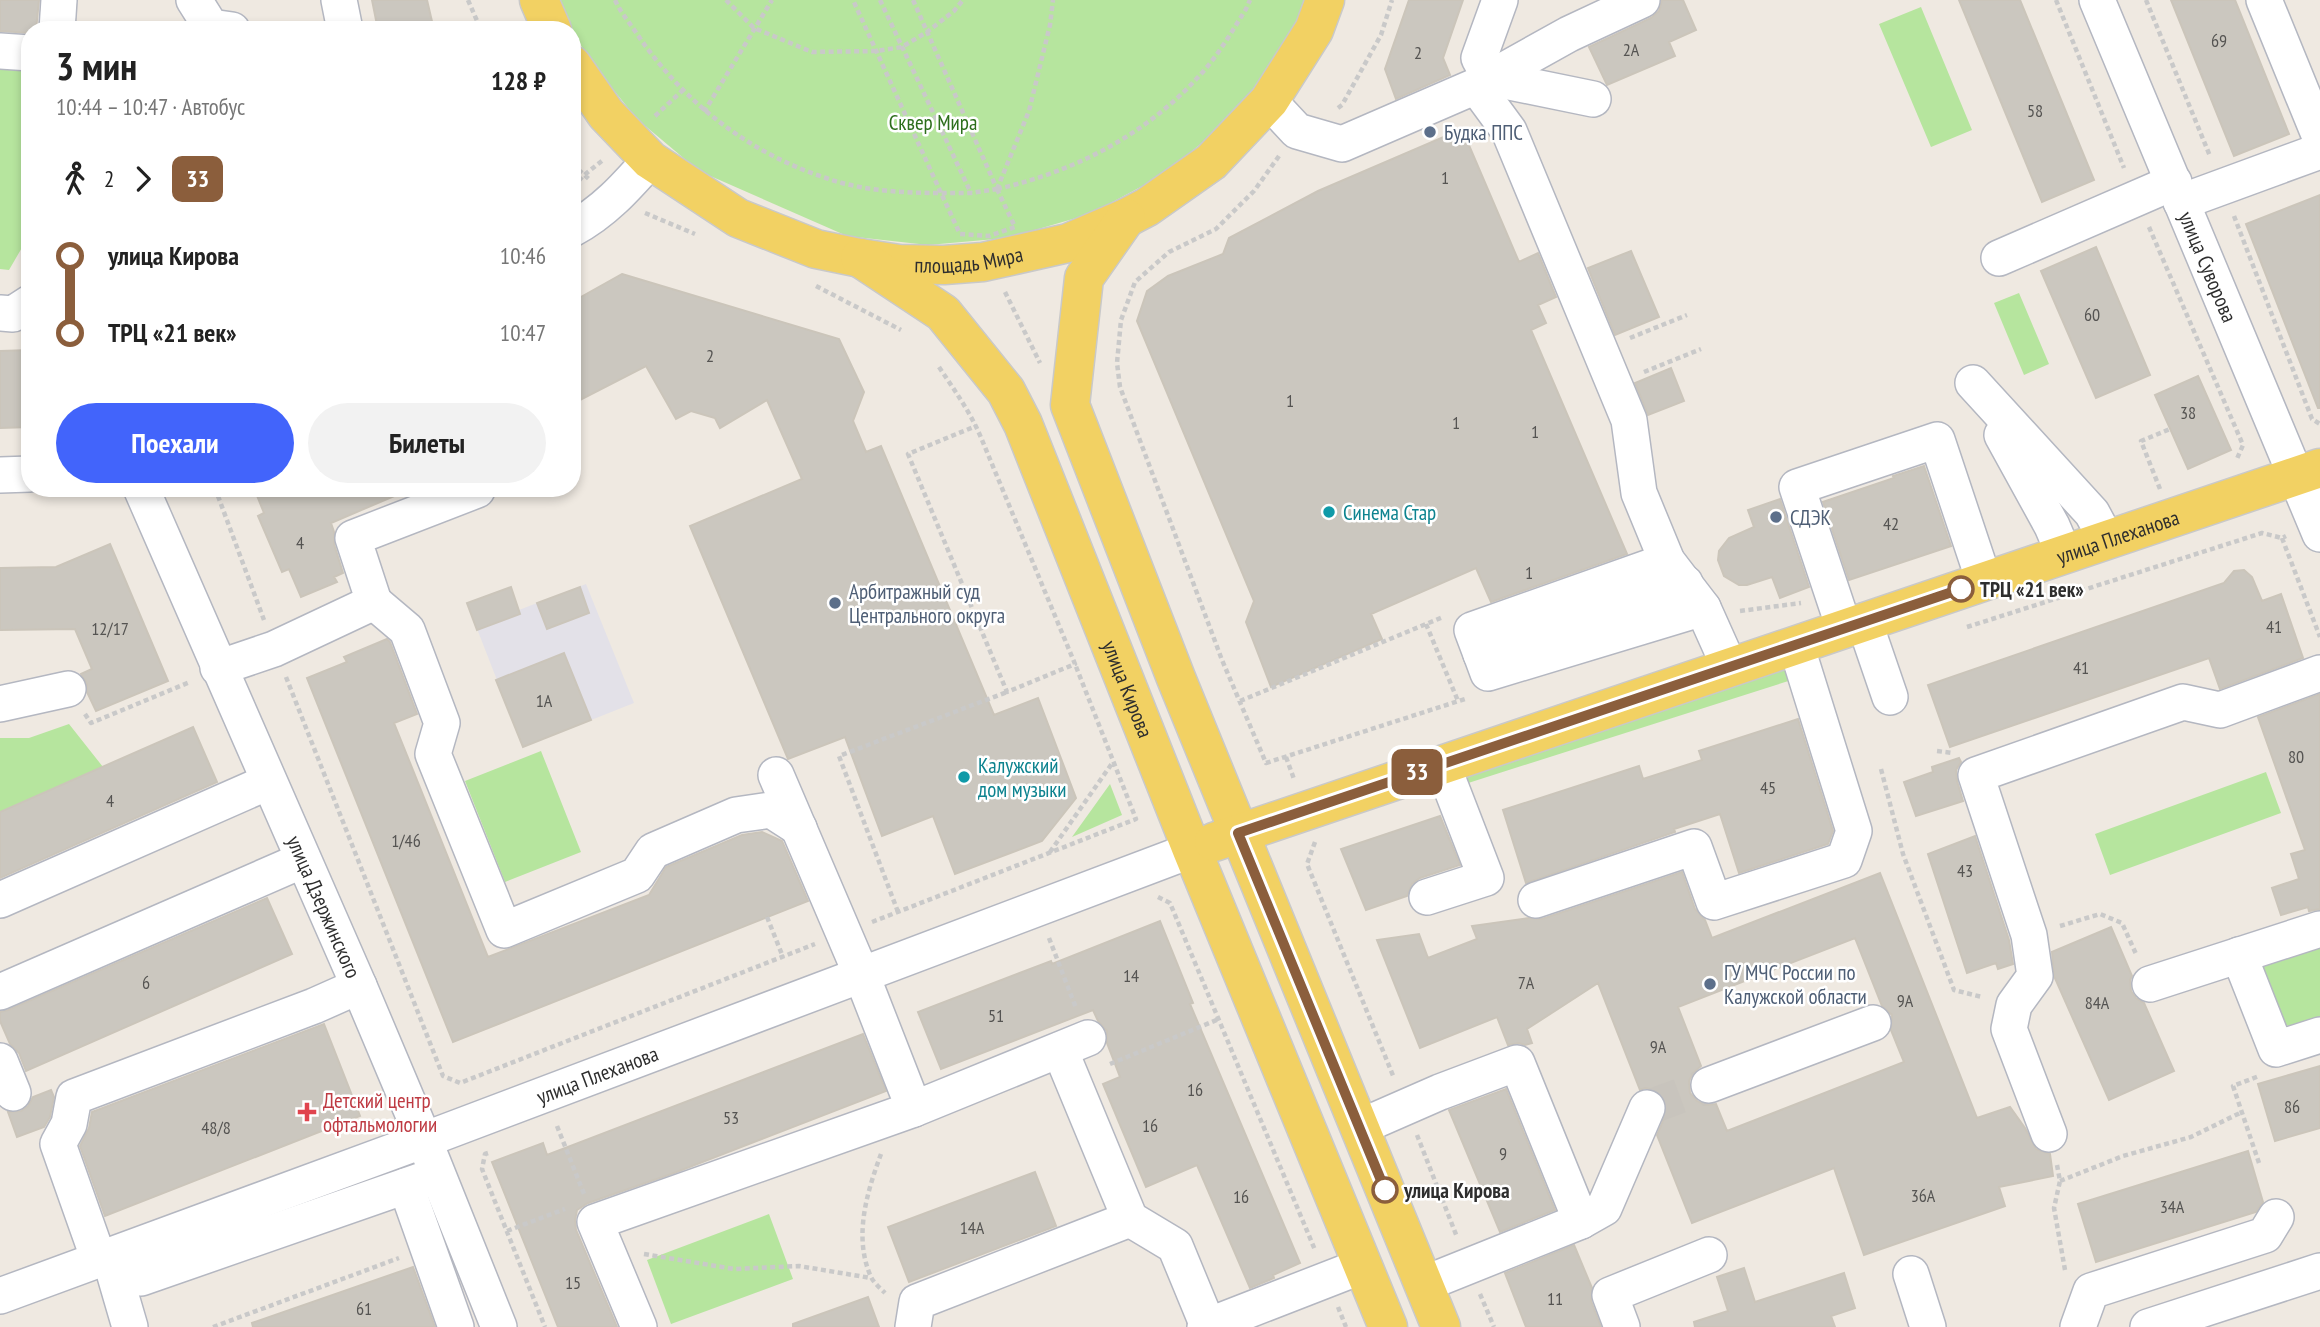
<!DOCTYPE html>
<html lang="ru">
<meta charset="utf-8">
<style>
:root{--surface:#fff;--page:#f2f2f2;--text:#222;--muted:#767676;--accent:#4264fb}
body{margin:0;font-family:"PT Sans Narrow",sans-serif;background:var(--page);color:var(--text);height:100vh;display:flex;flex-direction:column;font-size:26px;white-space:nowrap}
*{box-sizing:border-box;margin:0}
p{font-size:23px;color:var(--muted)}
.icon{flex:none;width:38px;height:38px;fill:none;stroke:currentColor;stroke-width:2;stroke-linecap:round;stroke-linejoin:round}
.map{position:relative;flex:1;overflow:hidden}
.drawer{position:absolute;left:21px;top:21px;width:560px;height:476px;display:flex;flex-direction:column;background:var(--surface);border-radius:28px;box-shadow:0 4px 10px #0003}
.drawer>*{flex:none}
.badge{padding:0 14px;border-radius:10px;font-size:24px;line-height:46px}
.map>.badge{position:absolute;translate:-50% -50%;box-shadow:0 0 0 4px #fff}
.legs{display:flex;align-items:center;gap:10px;height:77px;padding:0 35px;font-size:23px}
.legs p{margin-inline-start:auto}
.summary{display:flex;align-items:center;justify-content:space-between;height:119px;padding:0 35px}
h1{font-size:38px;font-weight:700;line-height:52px}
.action{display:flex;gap:14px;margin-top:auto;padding:14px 35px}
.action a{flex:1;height:80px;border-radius:42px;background:var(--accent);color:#fff;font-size:28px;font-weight:700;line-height:80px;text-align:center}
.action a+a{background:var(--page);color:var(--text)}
ul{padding:0 35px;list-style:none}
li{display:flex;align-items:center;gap:24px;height:77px;font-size:26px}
li i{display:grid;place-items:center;width:10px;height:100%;margin:0 9px;background:currentColor}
li i::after{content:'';width:18px;height:18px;margin:-9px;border:5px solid;border-radius:50%;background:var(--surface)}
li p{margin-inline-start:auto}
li:first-child i{background:linear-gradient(#0000 50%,currentColor 0)}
li:last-child i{background:linear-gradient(currentColor 50%,#0000 0)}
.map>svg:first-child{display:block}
</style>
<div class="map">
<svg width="2320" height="1327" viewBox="0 0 2320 1327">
<rect width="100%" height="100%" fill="#efe9e1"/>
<path fill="#e3e1e8" d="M 586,584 L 634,703 L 523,747 L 467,603 L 511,587 L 519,610 Z"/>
<path fill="#b6e59e" d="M 558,0 L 1308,0 L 1278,57 L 1227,122 L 1163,175 L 1090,214 L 1007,238 L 928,245 L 847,236 L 699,171 L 637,119 L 587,57 Z
M 1921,7 L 1972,130 L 1931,147 L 1879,24 Z
M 0,64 L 30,66 L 30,239 L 27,239 L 9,270 L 0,269 Z
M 2019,293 L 2049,364 L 2024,375 L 1994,303 Z
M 1792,660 L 1798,678 L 1462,785 L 1456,771 Z
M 69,724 L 103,767 L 0,812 L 0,738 L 29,738 Z
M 541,751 L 581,852 L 505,882 L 465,781 Z
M 2266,772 L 2281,813 L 2110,875 L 2095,834 Z
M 1110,784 L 1122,815 L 1072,837 Z
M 2320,940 L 2320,1023 L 2301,1029 L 2281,1024 L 2250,961 Z
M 769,1214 L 793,1279 L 671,1324 L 647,1260 Z"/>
<path fill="#cbc7bf" stroke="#cbc5ba" stroke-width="2" fill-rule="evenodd" d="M 0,0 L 39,0 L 36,30 L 30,30 L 30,33 L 0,31 Z
M 372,0 L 427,0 L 434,30 L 378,30 Z
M 1409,0 L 1463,0 L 1443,58 L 1450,75 L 1396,99 L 1385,69 Z
M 1662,0 L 1683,0 L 1696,30 L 1669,42 L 1675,56 L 1607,85 L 1589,47 L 1651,18 L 1659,11 Z
M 1959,0 L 2020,0 L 2094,180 L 2042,202 Z
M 2171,0 L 2235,0 L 2289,134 L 2234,156 Z
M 1462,129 L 1519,262 L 1538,253 L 1556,297 L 1538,305 L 1546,323 L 1531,330 L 1627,554 L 1491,602 L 1476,568 L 1371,614 L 1382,639 L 1271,687 L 1246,622 L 1254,601 L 1137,321 L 1147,291 L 1168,276 L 1223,254 L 1229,238 L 1318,191 Z
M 2320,195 L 2320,408 L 2318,408 L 2246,224 Z
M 2096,247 L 2150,375 L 2096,398 L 2041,271 Z
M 1631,251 L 1659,317 L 1615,335 L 1588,268 Z
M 622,274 L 839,339 L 864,392 L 853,421 L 866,452 L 881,446 L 994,715 L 1038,698 L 1076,798 L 1042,841 L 955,874 L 933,816 L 882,836 L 845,737 L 788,759 L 690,526 L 802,479 L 767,400 L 720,428 L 715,418 L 691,411 L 676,419 L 646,366 L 572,404 L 572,302 Z
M 30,350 L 30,427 L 0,428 L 0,351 Z
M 1671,368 L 1684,401 L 1648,415 L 1635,383 Z
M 2198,376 L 2231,450 L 2188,469 L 2155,395 Z
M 1924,466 L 1951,546 L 1849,580 L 1823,502 L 1894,478 L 1893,476 Z
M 254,488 L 413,488 L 331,523 L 334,532 L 334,544 L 343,573 L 334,577 L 337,582 L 301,597 L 289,569 L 282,572 L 258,516 L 264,513 Z
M 1780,499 L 1809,587 L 1780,598 L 1772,577 L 1747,585 L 1739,585 L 1724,576 L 1718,560 L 1719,551 L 1729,538 L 1754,527 L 1748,510 Z
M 110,544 L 168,681 L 96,711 L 87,692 L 87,684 L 81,674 L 92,669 L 75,629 L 0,630 L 0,568 L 56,567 Z
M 2244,570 L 2252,577 L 2262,601 L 2281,594 L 2303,658 L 2220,689 L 2209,658 L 1950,747 L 1928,685 L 2224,583 L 2234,571 Z
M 511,587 L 520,614 L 477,630 L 467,603 Z
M 580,587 L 589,613 L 547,629 L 537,603 Z
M 387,639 L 390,642 L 417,714 L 394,723 L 488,957 L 649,895 L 666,867 L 742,835 L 762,832 L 782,841 L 808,901 L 453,1042 L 307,678 L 347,662 L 344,657 Z
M 564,653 L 591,720 L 523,747 L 496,680 Z
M 2320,694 L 2320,909 L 2309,911 L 2308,907 L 2281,915 L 2272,888 L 2299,879 L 2291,854 L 2305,850 L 2258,717 Z
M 1798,719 L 1833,831 L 1828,844 L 1739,873 L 1720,814 L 1674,829 L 1675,832 L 1526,883 L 1503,810 L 1639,766 L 1643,779 L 1702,760 L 1699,751 Z
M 193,727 L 217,782 L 0,878 L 0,812 Z
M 1959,758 L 1961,762 L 1956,770 L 1957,781 L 1963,801 L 1916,816 L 1904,782 L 1933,772 L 1932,767 Z
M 1440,816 L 1460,865 L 1420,878 L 1412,884 L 1407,896 L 1366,910 L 1341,849 Z
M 1975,836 L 2009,940 L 2013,964 L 1998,969 L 1996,963 L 1967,973 L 1928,854 Z
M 1682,872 L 1695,909 L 1705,920 L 1712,938 L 1880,873 L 1977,1118 L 2010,1107 L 2025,1128 L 2036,1149 L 2050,1154 L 2053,1176 L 1999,1187 L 2005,1206 L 1864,1255 L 1834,1168 L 1692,1223 L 1657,1135 L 1665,1116 L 1667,1105 L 1663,1095 L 1656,1090 L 1645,1088 L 1640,1090 L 1598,983 L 1527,1029 L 1532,1043 L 1525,1045 L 1519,1043 L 1508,1045 L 1497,1017 L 1420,1048 L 1377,940 L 1419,934 L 1428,958 L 1477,939 L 1472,926 L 1529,918 L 1542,919 ZM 1855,938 L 1882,1006 L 1892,1015 L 1891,1030 L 1904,1062 L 1727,1131 L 1716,1104 L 1705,1105 L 1697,1101 L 1690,1093 L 1689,1081 L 1693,1073 L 1701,1066 L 1678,1007 Z
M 267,898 L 292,954 L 26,1071 L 19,1053 L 10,1044 L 0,1021 L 0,1012 L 8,1010 Z
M 1160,921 L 1193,1003 L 1190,1004 L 1300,1263 L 1273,1275 L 1274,1278 L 1250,1288 L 1197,1165 L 1146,1187 L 1103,1084 L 1120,1077 L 1107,1043 L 1107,1031 L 1098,1021 L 1093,1010 L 941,1069 L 918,1012 L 1051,961 L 1052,964 Z
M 2111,927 L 2132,976 L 2130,980 L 2131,991 L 2136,998 L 2144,1003 L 2174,1071 L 2109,1100 L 2054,976 L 2052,952 Z
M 324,1024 L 360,1116 L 105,1216 L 80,1146 L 89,1128 L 92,1112 Z
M 863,1034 L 886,1091 L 674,1173 L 588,1203 L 577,1210 L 575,1220 L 576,1230 L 617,1327 L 558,1327 L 492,1162 L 543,1143 L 547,1155 Z
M 2320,1066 L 2320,1128 L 2275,1141 L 2258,1084 Z
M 1506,1089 L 1555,1210 L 1500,1232 L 1449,1110 Z
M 51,1090 L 54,1097 L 50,1117 L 44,1127 L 17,1137 L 8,1112 L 21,1111 L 28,1106 L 33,1097 Z
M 2248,1151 L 2263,1202 L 2256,1212 L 2096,1262 L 2078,1204 Z
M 1035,1172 L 1056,1226 L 909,1282 L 888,1227 Z
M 1574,1245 L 1592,1288 L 1591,1301 L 1601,1327 L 1526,1327 L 1505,1273 Z
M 413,1267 L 435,1327 L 253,1327 L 252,1323 Z
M 1744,1268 L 1755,1302 L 1844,1273 L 1855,1308 L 1831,1316 L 1835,1327 L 1695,1327 L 1694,1322 L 1728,1311 L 1717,1277 Z
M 868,1297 L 879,1327 L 793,1327 L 793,1324 Z"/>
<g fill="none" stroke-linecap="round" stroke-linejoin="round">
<path stroke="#c8c4bd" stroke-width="35" stroke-dasharray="35 18" stroke-linecap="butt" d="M 1647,1108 L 1709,1085"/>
<defs>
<g id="minor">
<path d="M 194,0 L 211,27 L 232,30"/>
<path d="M 339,0 L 345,30"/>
<path d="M 1500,0 L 1479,58 L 1490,78 L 1593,99"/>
<path id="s1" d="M 2097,0 L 2320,534"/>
<path d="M 2264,0 L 2320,137"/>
<path d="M 57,30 L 59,0"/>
<path d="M 0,51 L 30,53"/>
<path d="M 1481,83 L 1569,34 L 1642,0"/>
<path d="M 1269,101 L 1297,131 L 1342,144 L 1476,86 L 1509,131 L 1629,420 L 1639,493 L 1667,561 L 1703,608 L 1729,666"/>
<path d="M 2181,202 L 2320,151"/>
<path d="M 572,229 C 604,212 626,187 650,160"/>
<path d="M 1999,258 L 2174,182"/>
<path d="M 0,313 L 13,314 L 30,303"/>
<path d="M 1973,383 L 2092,513 L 2106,539"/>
<path d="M 2002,435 L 2052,526 L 2064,554"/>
<path d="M 0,475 L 30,474"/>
<path id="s2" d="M 141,488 L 359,986 L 424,1140 L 499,1327"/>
<path d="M 1685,583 L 1481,654 L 1488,673 L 1703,608"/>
<path d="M 374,602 L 407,630 L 442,723 L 433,754 L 504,930 L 637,875 L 653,851 L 736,815 L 771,810 L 799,828"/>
<path d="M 1864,621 L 1890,697"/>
<path d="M 1844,628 L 1797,487 L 1937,440 L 1984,581"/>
<path d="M 1481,654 L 1472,630 L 1667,561"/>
<path d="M 218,668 L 274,649 L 374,602 L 353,538 L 477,490"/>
<path d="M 0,704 L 68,689"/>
<path d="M 1427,897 L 1486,878 L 1442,764"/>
<path d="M 0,900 L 268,782"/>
<path d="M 1536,900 L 1694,847 L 1714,902 L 1844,860 L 1854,831 L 1796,645"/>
<path d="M 2239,955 L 2276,1049 L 2320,1035"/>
<path d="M 2150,984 L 2320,929"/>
<path d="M 0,992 L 303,860"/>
<path d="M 1060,1050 L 1130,1219 L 1175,1246 L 1208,1326"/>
<path d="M 0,1061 L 13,1093"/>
<path d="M 1709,1085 L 1873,1023"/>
<path d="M 914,1109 L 1088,1038"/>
<path d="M 1360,1127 L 1440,1092 L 1517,1063 L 1581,1221"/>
<path d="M 2049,1134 L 2009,1029 L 2014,1005 L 2035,976 L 2029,935 L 1976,775 L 2183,702 L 2220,710 L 2320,673"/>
<path d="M 406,1186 L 456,1327"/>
<path d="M 109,1255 L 130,1327"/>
<path d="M 99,1260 L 58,1144 L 69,1124 L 74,1097 L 314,1006 L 359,986"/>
<path d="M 1911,1274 L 1928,1327"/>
<path d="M 141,1278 L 437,1175"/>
<path d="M 1424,1284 L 1581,1221 L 1604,1208 L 1647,1108"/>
<path id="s3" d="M 0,1296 L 424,1140 L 1192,850"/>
<path d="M 639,1327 L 595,1222 L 914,1109 L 862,976 L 776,775"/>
<path d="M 913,1327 L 917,1302 L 1130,1219"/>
<path d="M 1205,1327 L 1362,1266"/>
<path d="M 1622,1327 L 1610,1295 L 1709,1255"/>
<path d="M 2078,1327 L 2091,1291 L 2265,1235 L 2276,1217"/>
<path d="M 2148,1327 L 2320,1271"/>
</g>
<g id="major">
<path d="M 539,0 L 552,30"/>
<path id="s4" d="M 572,65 L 606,114 L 650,160 L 738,218 L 816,249 L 860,258 L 899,264 L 944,265 L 983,262 L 1068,243 L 1126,218 L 1147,207 L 1211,162 L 1269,101 L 1314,30 L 1325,0"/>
<path d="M 1126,218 L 1084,278 L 1070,405 L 1176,678 L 1441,1327"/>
<path id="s5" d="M 860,258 L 943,313 L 1006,391 L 1023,424 L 1192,850 L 1388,1327"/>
<path id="s6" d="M 1214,842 L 2320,468"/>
</g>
</defs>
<use href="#minor" stroke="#b4b7c1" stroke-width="38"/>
<use href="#major" stroke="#c9c9c9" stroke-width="41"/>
<path stroke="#c9c9c9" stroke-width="4.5" stroke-dasharray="5 3.5" stroke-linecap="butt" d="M 468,0 L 481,30
M 615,0 C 620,11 628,21 635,31 C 681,100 746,152 826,178 C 863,191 903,193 941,193 L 853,0
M 726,0 L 754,28 L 812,52 L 876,51 L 902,47 L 927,32 L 954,11 L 963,0
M 880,0 L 971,193
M 913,0 L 997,189
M 2056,0 L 2124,168
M 2146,0 L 2210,156
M 1338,108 L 1342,105 L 1381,35 L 1392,0
M 704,112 L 772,0
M 655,116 L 683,90
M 1279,156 L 1254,191 L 1216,229 L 1169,252 L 1135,282 L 1121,320 L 1117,363 L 1120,387 L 1222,660 L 1266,763 L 1468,698
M 572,164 L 590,180
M 573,187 L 583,176 L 603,160
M 997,189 C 1078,171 1153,131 1207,67 C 1222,49 1234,28 1246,9 L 1250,0
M 997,189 L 1015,227 L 989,236 L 960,234 L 941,193 L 971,193 Z
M 997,189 L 1029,111 L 1050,25 L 1053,0
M 645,213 L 695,234
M 2234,216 L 2312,419 L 2320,424
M 2149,227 L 2243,445 L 2236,461
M 816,286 L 901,330
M 1005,292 L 1040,363
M 1630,338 L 1687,315
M 939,367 C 955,391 971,413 982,440 L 1075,664 L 1007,692 L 908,454 L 976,426
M 1644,372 L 1701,349
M 215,488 L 264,620
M 2160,489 L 2141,441 L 2170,429
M 2282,538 L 2320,637
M 1740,611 L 1801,603
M 1426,624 L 1458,701
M 1967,627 L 2262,533 L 2282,538 L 2286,536
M 286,677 L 443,1076 L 460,1083 L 815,944
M 1240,701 L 1443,617
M 85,714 L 91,723 L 190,682
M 1937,751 L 1953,753
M 1286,757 L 1294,779
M 1881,769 L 1903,854 L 1954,990 L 1982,997
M 1315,842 L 1307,864 L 1394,1078
M 1050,852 L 1113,762
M 1158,897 L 1170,903 L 1315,1250
M 898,912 L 839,756 L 1007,692
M 767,917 L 783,957
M 872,922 L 1136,819 L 1075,664
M 2060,926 L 2100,914 L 2122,923 L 2136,954
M 1049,938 L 1076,1008
M 1110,1064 L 1219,1019
M 557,1126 L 584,1194
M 1417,1135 L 1457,1237
M 488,1153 L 485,1154 L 482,1169 L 545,1327
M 881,1154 C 867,1192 853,1237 871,1277 C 874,1283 880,1288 885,1293
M 2259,1163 L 2233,1086 L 2259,1076
M 2057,1165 L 2060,1181 L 2054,1208 L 2065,1270
M 2060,1181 L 2123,1156 L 2191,1137 L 2242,1112
M 507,1231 L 565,1209
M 644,1254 L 734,1269 L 799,1266 L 871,1278
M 1480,1294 L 1494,1327
M 1338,1307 L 1346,1327
M 213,1327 L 399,1258"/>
<use href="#minor" stroke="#fff" stroke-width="35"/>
<use href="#major" stroke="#f2d163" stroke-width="38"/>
</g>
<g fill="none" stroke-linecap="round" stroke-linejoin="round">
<defs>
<path id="line-1" d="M 1385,1190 L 1238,833 L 1961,589"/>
</defs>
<use href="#line-1" stroke="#fff" stroke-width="16"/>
<use href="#line-1" stroke="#8b5e3c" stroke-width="10"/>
</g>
<g fill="#5c6f8a" stroke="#fff" stroke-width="2.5">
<circle cx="1430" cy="132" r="7"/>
<circle cx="1776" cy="517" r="7"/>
<circle cx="835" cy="603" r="7"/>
<circle cx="1710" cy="984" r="7"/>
</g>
<g fill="#0f9aa8" stroke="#fff" stroke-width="2.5">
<circle cx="1329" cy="512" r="7"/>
<circle cx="964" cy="777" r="7"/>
</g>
<g fill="#fff" stroke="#8b5e3c" stroke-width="3.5">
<circle cx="1961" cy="589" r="12"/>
<circle cx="1385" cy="1190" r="12"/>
</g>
<path fill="#e0444e" stroke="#fff" stroke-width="2.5" d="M303.5 1101.5h7v7h7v7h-7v7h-7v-7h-7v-7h7z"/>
<g text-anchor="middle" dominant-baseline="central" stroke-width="5" stroke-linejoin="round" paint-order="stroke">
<g font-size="18" fill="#555452">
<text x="2219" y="40">69</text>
<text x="1631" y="49">2А</text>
<text x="1418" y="52">2</text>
<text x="2035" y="110">58</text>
<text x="1445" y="177">1</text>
<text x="2092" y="314">60</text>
<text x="710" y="355">2</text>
<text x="1290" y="400">1</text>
<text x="2188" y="412">38</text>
<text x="1456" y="422">1</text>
<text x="1535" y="431">1</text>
<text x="1891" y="523">42</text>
<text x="300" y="542">4</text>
<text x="1529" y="572">1</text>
<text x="2274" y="626">41</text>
<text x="110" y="628">12/17</text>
<text x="2081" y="667">41</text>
<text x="544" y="700">1А</text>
<text x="2296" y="756">80</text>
<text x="1768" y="787">45</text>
<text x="110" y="800">4</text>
<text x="406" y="840">1/46</text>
<text x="1965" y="870">43</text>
<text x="1131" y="975">14</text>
<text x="146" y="982">6</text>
<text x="1526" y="982">7А</text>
<text x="1905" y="1000">9А</text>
<text x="2097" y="1002">84А</text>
<text x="996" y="1015">51</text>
<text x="1658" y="1046">9А</text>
<text x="1195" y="1089">16</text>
<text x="2292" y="1106">86</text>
<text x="731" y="1117">53</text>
<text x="1150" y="1125">16</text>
<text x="216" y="1127">48/8</text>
<text x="1503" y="1153">9</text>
<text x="1923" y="1195">36А</text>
<text x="1241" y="1196">16</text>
<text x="2172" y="1206">34А</text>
<text x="972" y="1227">14А</text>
<text x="573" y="1282">15</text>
<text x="1555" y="1298">11</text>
<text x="364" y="1308">61</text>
</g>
<g font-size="21" fill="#2c6e1b" stroke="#fff">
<text x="933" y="122">Сквер Мира</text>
</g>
<g font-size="21" fill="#4e5e75" stroke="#fff" text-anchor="start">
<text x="1444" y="132">Будка ППС</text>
<text x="1790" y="517">СДЭК</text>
<text x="849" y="591">Арбитражный суд<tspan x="849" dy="24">Центрального округа</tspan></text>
<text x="1724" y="972">ГУ МЧС России по<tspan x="1724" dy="24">Калужской области</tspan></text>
</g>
<g font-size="21" fill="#2e2e2e" stroke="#fff">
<text stroke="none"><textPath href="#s4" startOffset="467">площадь Мира</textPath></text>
<text stroke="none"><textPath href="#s1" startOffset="289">улица Суворова</textPath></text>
<text stroke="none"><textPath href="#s6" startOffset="954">улица Плеханова</textPath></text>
<text stroke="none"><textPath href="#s5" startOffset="522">улица Кирова</textPath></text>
<text stroke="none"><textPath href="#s2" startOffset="457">улица Дзержинского</textPath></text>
<text stroke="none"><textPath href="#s3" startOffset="637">улица Плеханова</textPath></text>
</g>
<g font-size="21" fill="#0d838f" stroke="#fff" text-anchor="start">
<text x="1343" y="512">Синема Стар</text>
<text x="978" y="765">Калужский<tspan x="978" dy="24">дом музыки</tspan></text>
</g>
<g font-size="21" font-weight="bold" fill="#2e2e2e" stroke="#fff" text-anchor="start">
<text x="1980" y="589">ТРЦ «21 век»</text>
<text x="1404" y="1190">улица Кирова</text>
</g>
<g font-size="21" fill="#be3a42" stroke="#fff" text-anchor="start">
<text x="323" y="1100">Детский центр<tspan x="323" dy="24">офтальмологии</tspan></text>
</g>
</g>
</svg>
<b class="badge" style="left:1417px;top:772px;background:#8b5e3c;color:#fff">33</b>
<section class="drawer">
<div class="summary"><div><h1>3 мин</h1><p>10:44 – 10:47 · Автобус</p></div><b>128 ₽</b></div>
<div class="legs"><svg class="icon" aria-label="walk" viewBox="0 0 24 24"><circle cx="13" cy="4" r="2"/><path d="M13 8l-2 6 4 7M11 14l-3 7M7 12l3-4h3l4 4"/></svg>2<svg class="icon" aria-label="forward" viewBox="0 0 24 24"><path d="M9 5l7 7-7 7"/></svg><b class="badge" style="background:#8b5e3c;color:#fff">33</b></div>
<ul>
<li><i style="color:#8b5e3c"></i><b>улица Кирова</b><p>10:46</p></li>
<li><i style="color:#8b5e3c"></i><b>ТРЦ «21 век»</b><p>10:47</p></li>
</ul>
<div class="action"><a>Поехали</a><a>Билеты</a></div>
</section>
</div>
